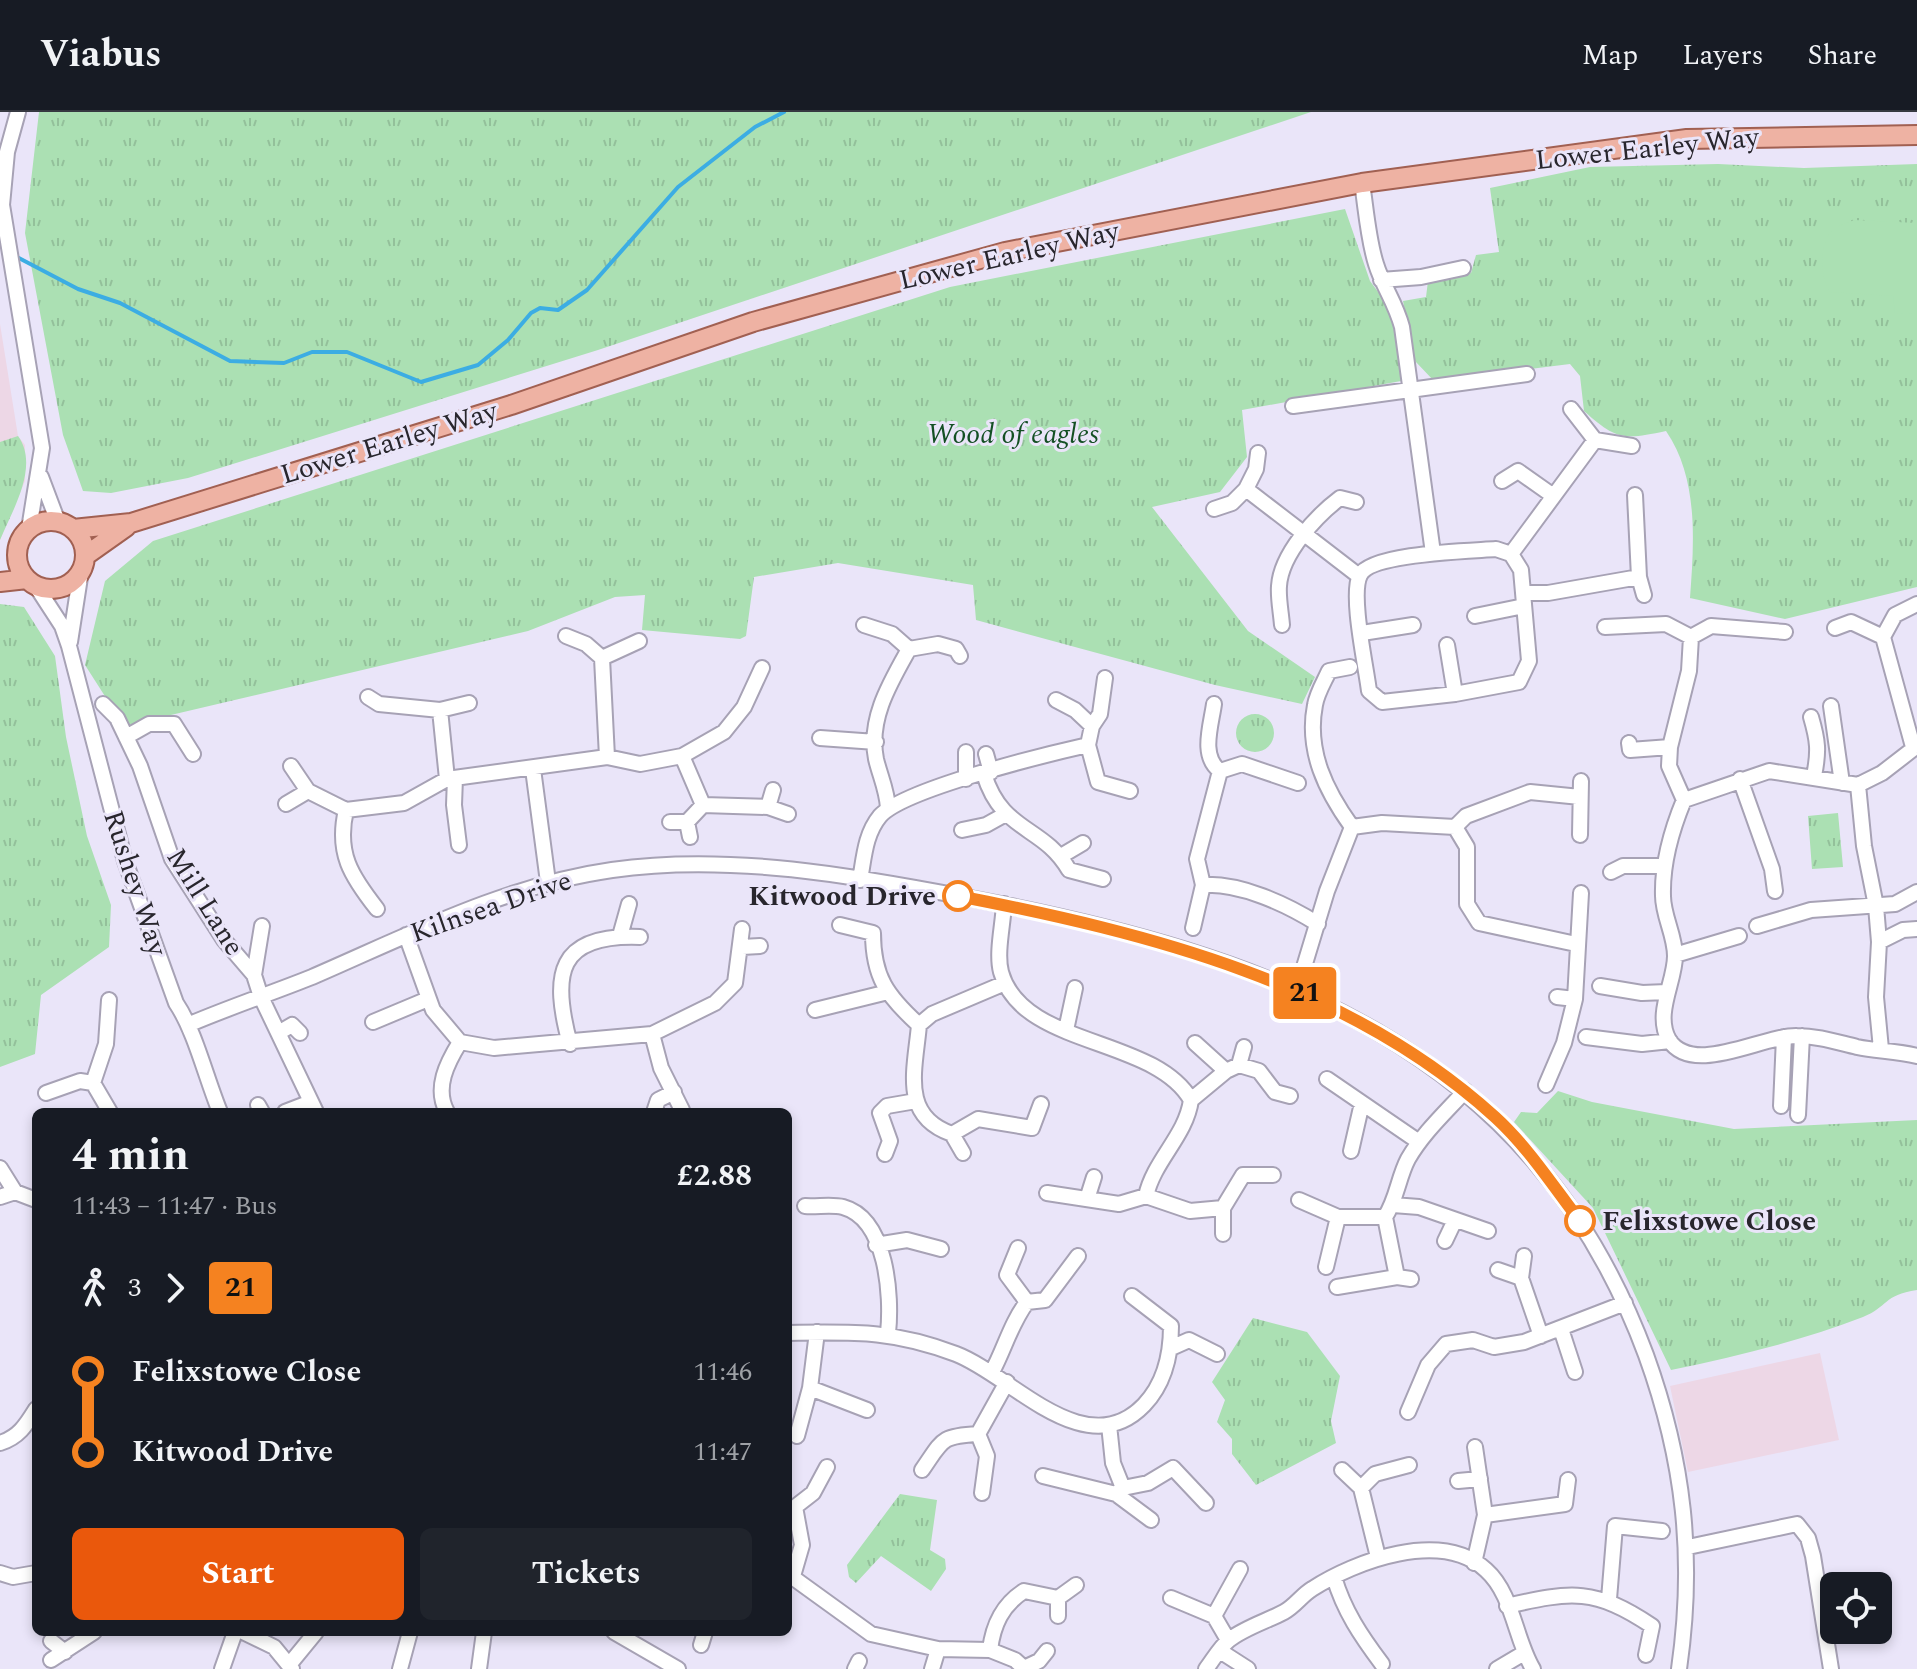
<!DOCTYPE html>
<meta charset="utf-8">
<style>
:root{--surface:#171b24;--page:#20242c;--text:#f1f3f6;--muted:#9ea1a6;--line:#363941;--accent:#ea580c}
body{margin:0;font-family:Spectral,serif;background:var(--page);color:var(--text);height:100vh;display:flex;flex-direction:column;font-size:30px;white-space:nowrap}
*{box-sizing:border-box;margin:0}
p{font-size:26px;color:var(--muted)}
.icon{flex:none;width:44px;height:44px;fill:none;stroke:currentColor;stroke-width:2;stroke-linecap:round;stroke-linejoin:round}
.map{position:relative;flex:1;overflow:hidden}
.side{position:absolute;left:32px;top:996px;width:760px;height:528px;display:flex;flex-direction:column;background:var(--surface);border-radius:12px;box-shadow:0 4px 12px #0003}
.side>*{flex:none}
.badge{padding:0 16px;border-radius:6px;font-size:28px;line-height:52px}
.fabs{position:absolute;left:1820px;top:1460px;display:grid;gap:16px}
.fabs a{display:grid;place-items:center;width:72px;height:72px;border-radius:12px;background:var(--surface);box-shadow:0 4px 12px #0003;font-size:40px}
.map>.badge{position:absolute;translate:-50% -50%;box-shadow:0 0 0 4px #fff}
.legs{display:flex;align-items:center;gap:12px;height:88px;padding:0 40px;font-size:26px}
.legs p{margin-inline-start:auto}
.overview{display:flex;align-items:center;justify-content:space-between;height:136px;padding:0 40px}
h1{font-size:44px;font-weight:700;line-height:60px}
.button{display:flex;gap:16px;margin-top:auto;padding:16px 40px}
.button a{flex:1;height:92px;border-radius:12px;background:var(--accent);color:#fff;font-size:32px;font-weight:700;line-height:92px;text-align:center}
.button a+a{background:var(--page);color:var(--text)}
ul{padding:0 40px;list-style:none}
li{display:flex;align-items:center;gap:28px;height:80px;font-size:30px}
li i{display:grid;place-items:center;width:12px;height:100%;margin:0 10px;background:currentColor}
li i::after{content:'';width:20px;height:20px;margin:-10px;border:6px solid;border-radius:50%;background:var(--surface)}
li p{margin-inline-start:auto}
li:first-child i{background:linear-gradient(#0000 50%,currentColor 0)}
li:last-child i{background:linear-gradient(currentColor 50%,#0000 0)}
header{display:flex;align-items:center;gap:48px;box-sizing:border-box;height:112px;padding:0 40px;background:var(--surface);border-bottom:2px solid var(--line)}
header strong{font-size:38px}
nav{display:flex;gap:44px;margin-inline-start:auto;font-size:28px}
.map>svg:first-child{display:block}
</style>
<header>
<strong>Viabus</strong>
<nav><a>Map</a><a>Layers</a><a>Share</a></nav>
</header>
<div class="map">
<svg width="1917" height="1557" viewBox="0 0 1917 1557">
<defs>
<pattern id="grass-tufts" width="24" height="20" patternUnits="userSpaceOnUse" patternTransform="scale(2)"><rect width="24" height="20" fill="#abe0b3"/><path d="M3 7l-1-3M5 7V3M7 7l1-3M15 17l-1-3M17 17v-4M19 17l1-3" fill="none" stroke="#93c09a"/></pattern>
</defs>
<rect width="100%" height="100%" fill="#eae5f9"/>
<path fill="#edd7e6" d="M 0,212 L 18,324 L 25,333 L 25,369 L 0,428 Z
M 1820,1241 L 1839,1328 L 1688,1360 L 1670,1274 Z"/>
<path fill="url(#grass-tufts)" d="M 39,0 L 1311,0 L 598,238 L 188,366 L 111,381 L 83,379 L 63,323 L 25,121 Z
M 1718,52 L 1804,56 L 1917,52 L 1917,475 L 1785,507 L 1690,486 C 1694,431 1699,367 1666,319 C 1624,328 1616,328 1584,299 L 1580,264 L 1570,252 L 1434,269 L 1415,249 L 1403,189 L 1426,185 L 1428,169 L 1471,161 L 1476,143 L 1499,140 L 1490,76 L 1590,55 Z
M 1345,97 L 1370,169 L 1393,200 L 1401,269 L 1242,298 L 1247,345 L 1220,380 L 1152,395 L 1248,519 L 1315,565 L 1302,592 L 1215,573 L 976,508 L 973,473 L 838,451 L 754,465 L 746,524 L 740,527 L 642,518 L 645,483 L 615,485 L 528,519 L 124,614 L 85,553 L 105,469 L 153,429 L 950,175 Z
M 18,324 C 40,354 12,399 0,428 L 0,330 Z
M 0,492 L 24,495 L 55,544 L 66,625 L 87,724 L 111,793 L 109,835 L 41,883 L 35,942 L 0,955 Z
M1236 621a19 19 0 1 1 38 0a19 19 0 1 1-38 0Z
M 1838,701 L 1843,755 L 1812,757 L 1808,704 Z
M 1558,979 L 1592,990 L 1734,1017 L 1917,1008 L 1917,1178 C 1883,1183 1888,1195 1863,1205 C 1801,1229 1737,1244 1671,1258 L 1593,1096 L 1514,1010 L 1521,1000 L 1537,1001 Z
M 1253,1206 L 1307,1220 L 1340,1264 L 1331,1309 L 1336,1331 L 1256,1373 L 1232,1342 L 1232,1327 L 1217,1310 L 1225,1288 L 1212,1270 Z
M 900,1382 L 937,1388 L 930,1438 L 945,1447 L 946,1457 L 931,1479 L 881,1444 L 856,1471 L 849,1465 L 847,1453 Z"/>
<path fill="#abe0b3" d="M 1854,108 L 1917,111 L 1917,202 L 1895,201 L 1893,184 L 1830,180 C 1820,166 1819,134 1831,120 C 1836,114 1847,111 1854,108 Z"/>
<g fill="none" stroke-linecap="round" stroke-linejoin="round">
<path stroke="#3cade3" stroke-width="4" d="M 15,144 L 78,177 L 120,191 L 230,249 L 284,251 L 312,240 L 347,240 L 421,270 L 478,253 L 508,228 L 531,201 L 540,196 L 558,198 L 587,178 L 678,75 L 755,15 L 784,0"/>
<defs>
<path id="minor" d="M 18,0 L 7,40 L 2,93 L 42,336 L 29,417
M 1362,71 C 1366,97 1368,127 1376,152 C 1383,175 1395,189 1402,215 L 1433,441
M 1381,168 L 1421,165 L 1463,156
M 1293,294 L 1527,262
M 1595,328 L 1632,334
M 41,365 L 58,410
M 1502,369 L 1518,359 L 1552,383
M 1246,377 L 1256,357 L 1258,341
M 1214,397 L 1232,391 L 1246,377 L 1359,464
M 1496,437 L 1511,442 L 1521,458 L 1529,549 L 1519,570 L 1455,582 L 1382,590 L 1369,579 C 1366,554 1350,483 1360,463 C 1371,441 1470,439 1496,437 Z
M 1511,442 L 1595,328 L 1571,297
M 1639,465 L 1644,483
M 36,474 L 62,514 L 69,534 L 125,749 L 176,891 C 195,919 206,966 220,1000
M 1523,481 L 1548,481 L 1639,465 L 1635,383
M 1475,504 L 1524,494
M 864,513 L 892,522 L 909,537
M 1282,513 C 1281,500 1278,486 1279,474 C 1281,442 1316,404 1340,386 L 1356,390
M 1605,515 L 1666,512 L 1691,525 L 1689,559 L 1670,635 L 1669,654 L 1684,688
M 1835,516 L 1851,510 L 1883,525 L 1913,635
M 1362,521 L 1413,513
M 566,524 L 586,532 L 602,546
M 1691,525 L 1711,514 L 1785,520
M 1883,525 L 1895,503 L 1917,492
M 70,530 L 81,459
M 1447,533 L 1455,582
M 1350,555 L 1329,559 C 1324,570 1317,581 1315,593 C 1306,639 1326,679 1352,715
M 368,585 L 379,592 L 440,598 L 447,667
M 103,592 L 117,606 L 140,654 L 172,747 L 224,828 L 254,863 L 261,885 L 316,1000
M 1214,592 C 1211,614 1200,644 1220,659
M 1831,594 L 1842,671
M 440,598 L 469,591
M 1811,605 C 1818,629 1819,639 1814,664
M 1092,614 L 1100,602 L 1105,566
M 126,625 L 149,612 L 174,612 L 193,642
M 820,626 L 876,630
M 1629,631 L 1630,638 L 1670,635
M 1088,633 L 1098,670 L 1130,679
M 1917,634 L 1882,661 L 1858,673 L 1769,659 L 1684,688 C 1672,717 1662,752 1663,784 C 1663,804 1675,823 1675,844 C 1675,870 1654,902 1669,928 C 1693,965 1763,923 1797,924 C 1818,924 1836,930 1857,935 C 1876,939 1897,939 1917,944
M 966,640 L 966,667
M 986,642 L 991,660
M 682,644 L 703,693 L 768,695 L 788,702
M 607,645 L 602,546 L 639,529
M 291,654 L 308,679 L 346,698 L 404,691 L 447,667 L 607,645 L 640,652 L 682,644 L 724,620 L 744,595 L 762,556
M 533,657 L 548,770
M 1220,659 L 1197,747 L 1203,773 C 1241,771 1286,792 1318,812
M 1220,659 L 1242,652 L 1298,671
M 984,662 C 1002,721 1043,713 1069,758 L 1103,767
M 455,666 L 454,693 L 459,733
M 1740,667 L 1772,757 L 1775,779
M 1858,673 L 1864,734 L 1876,794 L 1879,830 L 1876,885 L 1881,937
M 286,692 L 308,679
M 768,695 L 773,678
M 888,696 C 887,678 880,664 876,647 C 868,607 890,571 909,537 L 938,532 L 956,537 L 960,544
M 346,698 C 336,741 351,764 377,797
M 670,710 L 687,710
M 1352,715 L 1382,711 L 1455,715 L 1467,735 L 1467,792 L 1479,811 L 1576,832
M 1455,715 L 1466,704 L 1530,680 L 1580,685
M 962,718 L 986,713 L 1004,703
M 1580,723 L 1581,669
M 690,725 L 687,710 L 703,693
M 1061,744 L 1083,731
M 1611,760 L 1623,754 L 1665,754
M 860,768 C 864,746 865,722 880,704 C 904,677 1048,642 1088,633 L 1092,614 L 1075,598 L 1056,588
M 1004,792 C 1003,813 996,841 1001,860 C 1022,936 1154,924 1191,988 C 1186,1024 1154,1048 1146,1084 L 1119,1092 L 1047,1081
M 840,813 L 873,821 C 873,865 887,884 919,913
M 1757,814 L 1811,798 L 1895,792 L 1917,780
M 1193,816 L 1203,773
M 406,823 L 433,898 L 460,930 L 494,936 L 652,922 L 715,891 L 735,871 L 742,817
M 620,824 L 629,792
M 1879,830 L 1903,818 L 1917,817
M 742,835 L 760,834
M 1675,843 L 1739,824
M 254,863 L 262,814
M 1005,871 L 932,902 L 919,913 C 915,958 900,1004 952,1022 L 978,1007 L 1032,1016 L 1041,992
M 1600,874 L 1642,881 L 1667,880
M 1297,878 L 1327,779 L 1352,715
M 1557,885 L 1575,887
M 109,888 L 106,932 L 93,971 L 110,1000
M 815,898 L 888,880
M 373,910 L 428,887
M 190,912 C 230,895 272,881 312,865 C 409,823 506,773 612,758 C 729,741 855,764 970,786 C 1269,843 1531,933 1646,1243 C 1684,1348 1695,1446 1679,1557
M 1066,918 L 1075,876
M 280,920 L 292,913 L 300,921
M 652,922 L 661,956 L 682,998
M 1586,925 L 1642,932 L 1670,929
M 1195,931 L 1226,959
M 570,932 C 551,862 557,822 640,825
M 1239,953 L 1244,935
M 1327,967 L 1419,1030
M 1546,973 L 1564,931 L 1575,887 L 1581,781
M 46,981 L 80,969 L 93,971
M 1191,988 L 1226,959 L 1239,953 L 1259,959 L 1275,980 L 1290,984
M 258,993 L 262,1000
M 1781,994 L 1784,925
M 285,1000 L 311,990
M 447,1000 C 434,976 447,951 460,930
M 654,1000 L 658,988 L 674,980
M 1798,1003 L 1802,924
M 952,1022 L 963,1041
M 1351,1039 L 1362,991
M 885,1042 L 890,1029 L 880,1001 L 887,994 L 916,989
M 0,1056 L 15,1080 L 36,1088
M 1088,1084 L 1094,1065
M 1146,1084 L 1190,1099 L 1223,1096 L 1223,1122
M 0,1085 L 15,1080
M 1299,1088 L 1338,1105 L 1385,1105
M 1393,1093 L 1419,1095 L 1488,1119
M 805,1094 C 817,1095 832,1092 843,1095 C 887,1107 892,1184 888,1221
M 1223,1096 L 1243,1063 L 1273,1063
M 1445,1129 L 1455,1108
M 876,1133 L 907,1128 L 941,1137
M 1018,1136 L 1007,1163 L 1027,1190
M 1326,1155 L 1338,1105
M 1498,1158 L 1521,1166 L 1541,1224
M 1521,1166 L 1524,1144
M 1411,1167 L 1397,1165 L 1385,1105 C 1397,1087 1398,1066 1408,1047 C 1423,1021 1445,1001 1465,979
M 1337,1175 L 1397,1165
M 1561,1217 L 1575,1260
M 788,1221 C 855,1220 892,1218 956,1242 C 1011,1263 1085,1354 1144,1293 C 1165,1271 1171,1243 1171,1214 L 1132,1184
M 1171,1236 L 1189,1228 L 1217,1242
M 992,1260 C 1005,1236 1010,1213 1027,1190 L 1045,1188 L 1078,1144
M 810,1276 L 867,1298
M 1408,1300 L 1428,1253 L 1446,1232 L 1473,1228 L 1494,1235 L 1524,1230 L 1625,1191
M 1109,1313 L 1113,1351 L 1123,1376 L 1118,1380
M 978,1322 L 987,1344 L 982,1381
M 797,1324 L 810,1276 L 817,1220
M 0,1331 C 19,1325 26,1313 36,1297
M 922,1358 C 943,1328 940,1324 978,1322 L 1007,1270
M 1342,1358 L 1361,1376
M 1043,1364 L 1116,1382 L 1151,1408
M 1458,1369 L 1480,1367
M 1123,1376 L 1148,1371 L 1173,1356 L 1206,1391
M 1485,1403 L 1565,1392 L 1568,1368
M 1688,1435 L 1797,1412 L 1808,1426 L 1813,1444 L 1831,1557
M 1378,1445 L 1361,1376 L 1375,1362 L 1409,1353
M 1474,1451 L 1485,1403 L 1475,1335
M 0,1461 L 13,1465 L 36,1461
M 788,1462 L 871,1522 L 938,1537 L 990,1538 C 993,1513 1002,1493 1024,1479 L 1058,1486 L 1058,1504
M 793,1464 L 802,1433 L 795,1395 L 813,1381 L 827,1355
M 1334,1465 C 1344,1499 1361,1524 1382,1552
M 1058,1486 L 1076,1473
M 1171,1486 L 1214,1504
M 1609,1487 L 1615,1414 L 1662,1419
M 1507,1494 C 1572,1479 1595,1476 1652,1514 L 1646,1543
M 243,1520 L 274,1535 L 292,1557
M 614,1520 L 678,1557
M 1228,1528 L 1214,1504 L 1240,1457
M 51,1529 L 65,1540
M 701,1533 L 705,1520
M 990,1538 L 1015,1548 L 1025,1557
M 1220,1539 L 1248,1557
M 51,1548 L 94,1520
M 289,1553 L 316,1520
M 1024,1556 L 1039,1549 L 1047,1539
M 222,1557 L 235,1520
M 400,1557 L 410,1520
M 479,1557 L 484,1520
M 855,1557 L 859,1549
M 932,1557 L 938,1537
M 1206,1557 C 1213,1548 1220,1535 1229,1528 C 1244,1516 1267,1509 1284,1500 C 1295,1494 1302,1483 1312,1477 C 1355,1449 1441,1417 1486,1458 C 1513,1482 1515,1527 1533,1557
M 1497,1557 L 1524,1541"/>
<path id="major" d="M17 443a34 34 0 1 1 68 0a34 34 0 1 1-68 0Z
M 73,417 L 131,411 L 511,293 L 753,210 L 1005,140 L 1362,71 L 1687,27 L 1917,23
M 85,444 L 126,415
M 0,470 L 27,467"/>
</defs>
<use href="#minor" stroke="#a7a2b5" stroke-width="18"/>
<use href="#major" stroke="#a16052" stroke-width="22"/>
<use href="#minor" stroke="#fff" stroke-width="14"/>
<use href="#major" stroke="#eeb2a3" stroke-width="18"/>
</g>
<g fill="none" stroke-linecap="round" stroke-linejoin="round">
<defs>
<path id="line-1" d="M 958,784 C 1149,821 1348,871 1495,1005 C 1528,1035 1553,1074 1580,1109"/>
</defs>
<use href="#line-1" stroke="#fff" stroke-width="18"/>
<use href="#line-1" stroke="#f58220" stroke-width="12"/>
</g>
<g fill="#fff" stroke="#f58220" stroke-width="4">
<circle cx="958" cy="784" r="14"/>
<circle cx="1580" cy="1109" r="14"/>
</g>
<g text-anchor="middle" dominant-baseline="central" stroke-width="6" stroke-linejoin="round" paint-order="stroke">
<g font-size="28" fill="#28262d" stroke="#eae5f9">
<text transform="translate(1647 37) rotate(-6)">Lower Earley Way</text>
<text transform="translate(1009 144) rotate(-13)">Lower Earley Way</text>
<text transform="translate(389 331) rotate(-17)">Lower Earley Way</text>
<text transform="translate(135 771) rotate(72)">Rushey Way</text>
<text transform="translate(205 790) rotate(58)">Mill Lane</text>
<text transform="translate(491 795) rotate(-19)">Kilnsea Drive</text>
</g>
<g font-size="28" font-style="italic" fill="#145024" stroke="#eae5f9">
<text x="1013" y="322">Wood of eagles</text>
</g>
<g font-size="28" font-weight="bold" fill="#28262d" stroke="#eae5f9" text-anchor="end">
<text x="936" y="784">Kitwood Drive</text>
<text x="1602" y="1109" text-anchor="start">Felixstowe Close</text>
</g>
</g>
</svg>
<div class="fabs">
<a><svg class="icon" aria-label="locate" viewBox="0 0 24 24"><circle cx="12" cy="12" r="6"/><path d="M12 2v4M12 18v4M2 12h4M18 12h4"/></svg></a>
</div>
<b class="badge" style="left:1305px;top:881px;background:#f58220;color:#111">21</b>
<section class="side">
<div class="overview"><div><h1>4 min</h1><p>11:43 – 11:47 · Bus</p></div><b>£2.88</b></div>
<div class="legs"><svg class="icon" aria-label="walk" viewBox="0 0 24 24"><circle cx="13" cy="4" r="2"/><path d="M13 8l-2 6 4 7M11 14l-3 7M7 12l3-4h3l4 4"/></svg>3<svg class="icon" aria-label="forward" viewBox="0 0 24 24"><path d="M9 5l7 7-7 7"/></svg><b class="badge" style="background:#f58220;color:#111">21</b></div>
<ul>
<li><i style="color:#f58220"></i><b>Felixstowe Close</b><p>11:46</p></li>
<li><i style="color:#f58220"></i><b>Kitwood Drive</b><p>11:47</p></li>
</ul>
<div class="button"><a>Start</a><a>Tickets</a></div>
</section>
</div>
